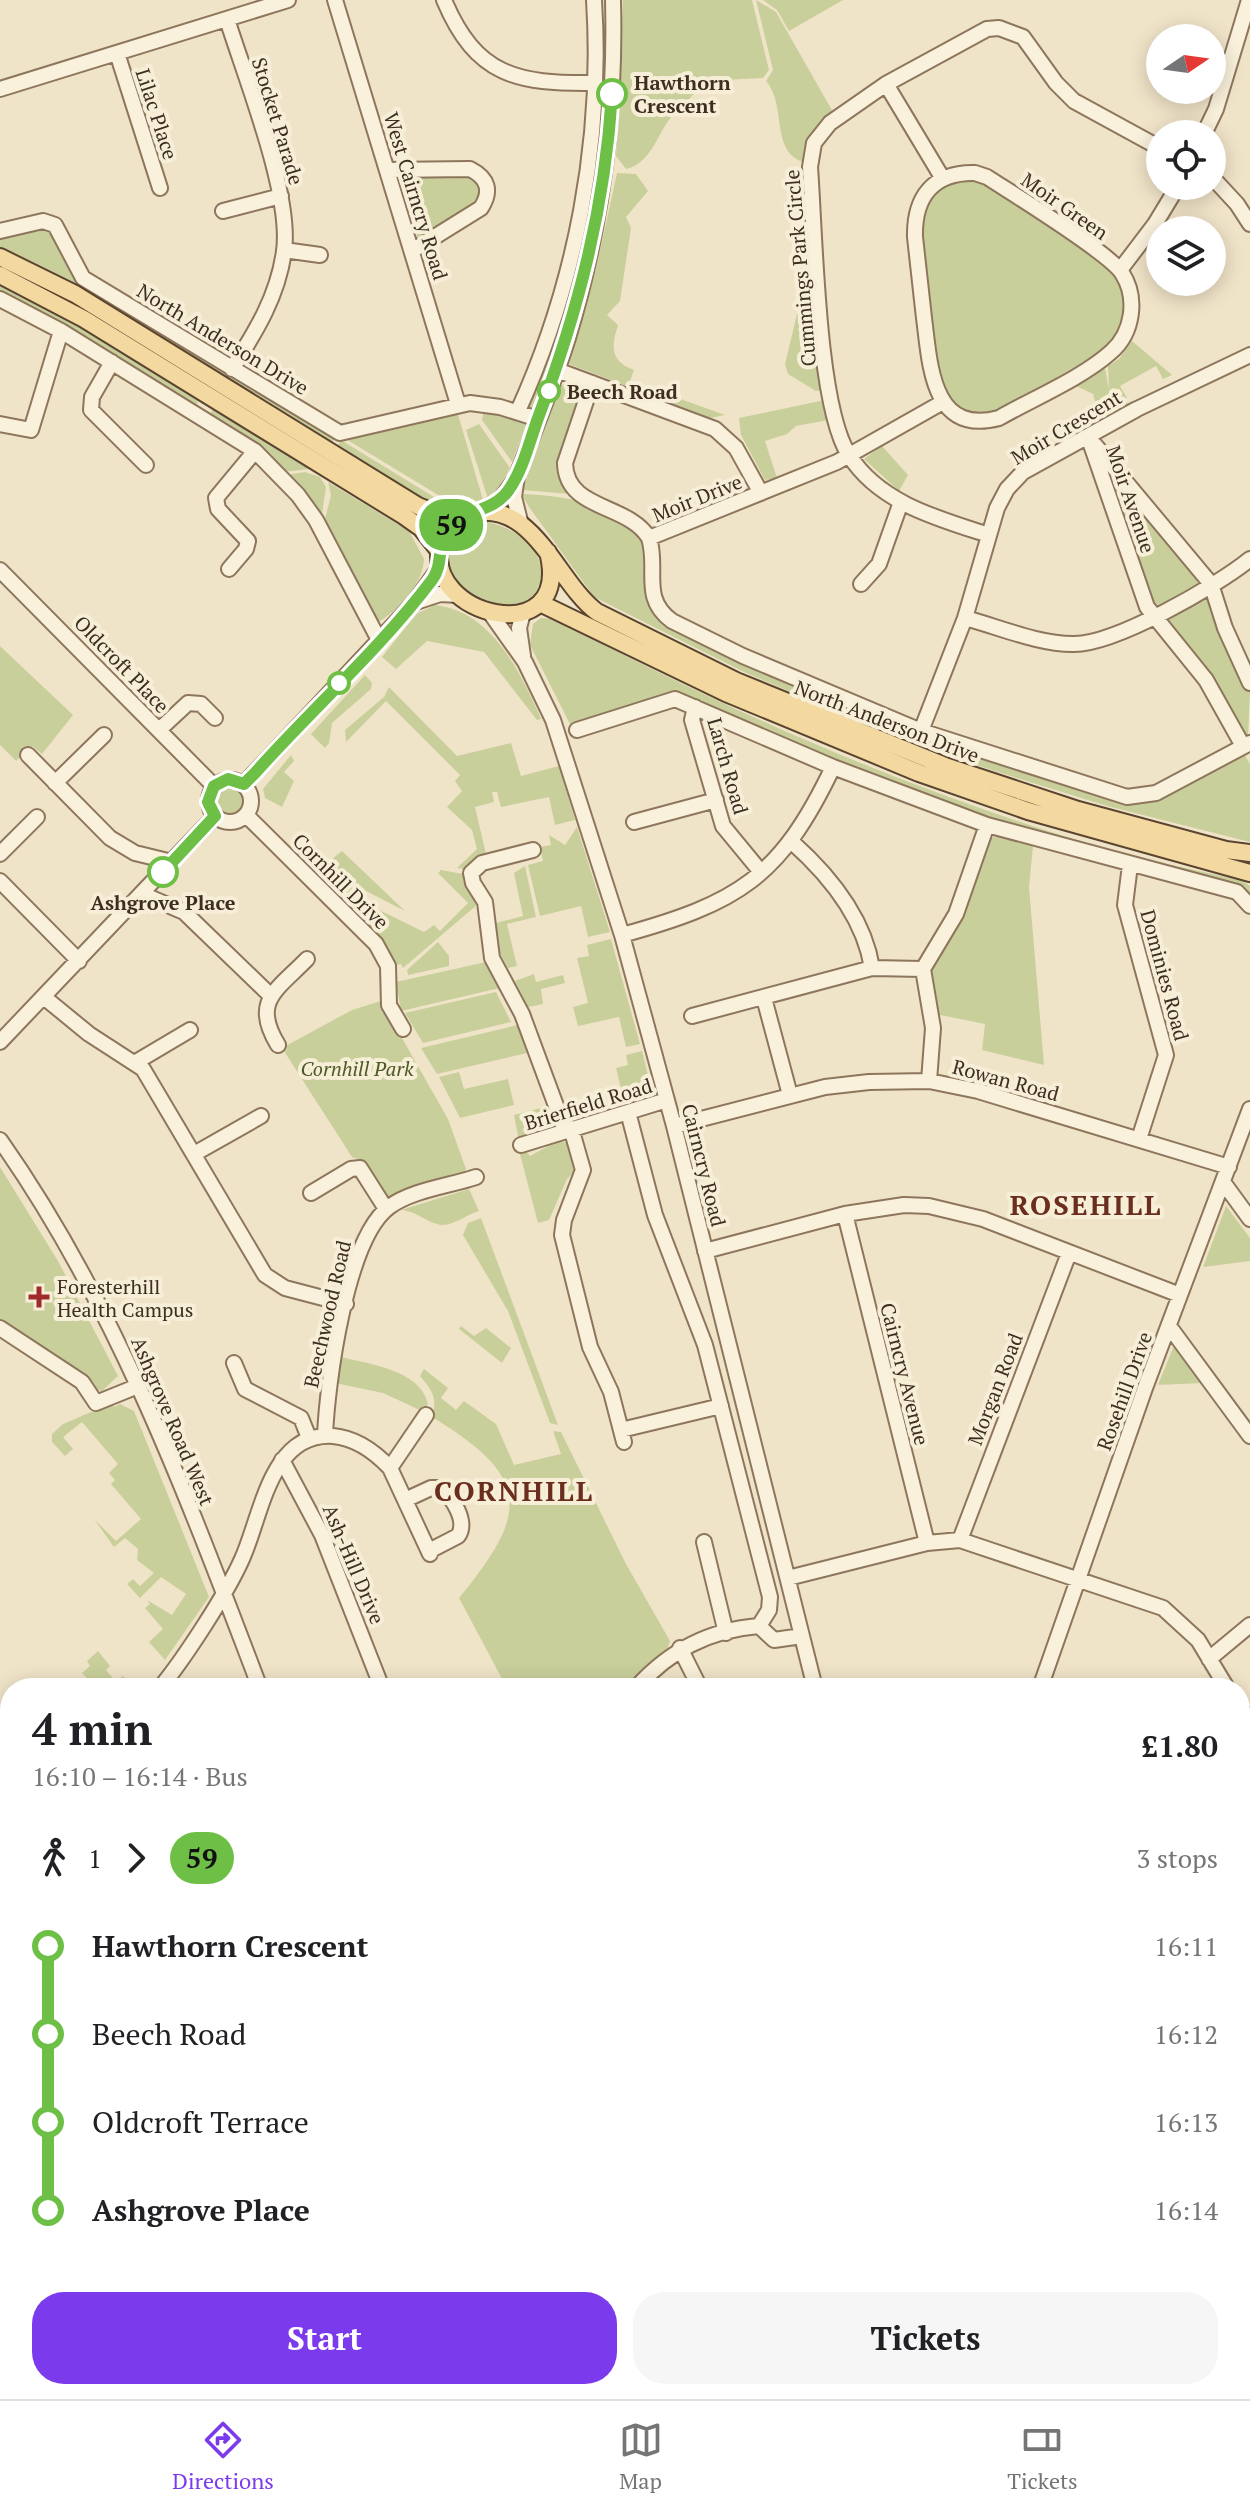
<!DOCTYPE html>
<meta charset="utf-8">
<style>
:root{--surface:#fff;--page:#f6f6f6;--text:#202124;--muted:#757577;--line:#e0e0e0;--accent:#7c3aed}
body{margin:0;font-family:"PT Serif",serif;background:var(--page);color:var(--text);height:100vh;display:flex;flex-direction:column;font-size:30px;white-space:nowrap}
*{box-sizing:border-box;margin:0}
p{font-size:26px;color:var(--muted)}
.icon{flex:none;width:44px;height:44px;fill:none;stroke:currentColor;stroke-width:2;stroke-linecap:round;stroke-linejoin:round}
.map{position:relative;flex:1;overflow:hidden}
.details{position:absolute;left:0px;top:1678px;width:1250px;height:722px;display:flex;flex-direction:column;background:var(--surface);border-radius:32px 32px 0 0;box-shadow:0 4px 20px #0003}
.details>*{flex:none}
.badge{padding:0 16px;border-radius:26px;font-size:28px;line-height:52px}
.needle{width:52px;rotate:77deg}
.buttons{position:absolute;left:1146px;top:24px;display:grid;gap:16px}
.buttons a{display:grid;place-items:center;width:80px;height:80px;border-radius:50%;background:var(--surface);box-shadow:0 4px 20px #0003;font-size:40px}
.map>.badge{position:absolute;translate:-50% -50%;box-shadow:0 0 0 4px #fff}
.legs{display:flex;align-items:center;gap:12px;height:88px;padding:0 32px;font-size:26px}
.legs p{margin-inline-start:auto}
.summary{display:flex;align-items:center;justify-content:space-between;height:136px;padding:0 32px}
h1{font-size:44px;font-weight:600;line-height:60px}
.action{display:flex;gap:16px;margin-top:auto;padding:16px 32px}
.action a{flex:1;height:92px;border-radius:32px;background:var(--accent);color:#fff;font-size:32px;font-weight:600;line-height:92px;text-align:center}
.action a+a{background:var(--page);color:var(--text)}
ul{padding:0 32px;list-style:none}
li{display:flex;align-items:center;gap:28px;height:88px;font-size:30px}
li i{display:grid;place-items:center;width:12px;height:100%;margin:0 10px;background:currentColor}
li i::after{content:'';width:20px;height:20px;margin:-10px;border:6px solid;border-radius:50%;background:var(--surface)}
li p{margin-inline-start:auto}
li:first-child i{background:linear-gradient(#0000 50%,currentColor 0)}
li:last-child i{background:linear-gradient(currentColor 50%,#0000 0)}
.dock{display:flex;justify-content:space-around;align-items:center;height:112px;border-top:2px solid var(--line);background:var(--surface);font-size:22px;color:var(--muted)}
.dock a{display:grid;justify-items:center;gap:4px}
.dock .active{color:var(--accent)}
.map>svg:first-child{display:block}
</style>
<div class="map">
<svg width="1250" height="2399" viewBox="0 0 1250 2399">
<rect width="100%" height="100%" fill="#f0e4c8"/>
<path fill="#c9cf9b" d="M 623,0 L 752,0 L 769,70 L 763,78 L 704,81 L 683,107 L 679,99 L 675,101 L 678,110 C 657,128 655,162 626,169 L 616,156 Z
M 756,0 L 776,12 L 833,112 L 810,138 L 803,162 C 770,151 787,105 766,81 L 773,70 Z
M 763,0 L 843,0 L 789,31 L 777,10 Z
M 803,171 L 824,390 L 816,391 L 788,374 L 785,364 L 805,281 L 802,225 L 793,181 L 793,175 Z
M 407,173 L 470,174 L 482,186 L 478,204 L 425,238 L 417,236 L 400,179 Z
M 617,173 L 636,174 L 648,191 L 626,217 L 631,228 L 620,301 L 607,315 L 618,325 C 611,347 610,361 634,370 L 630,381 L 725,415 L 710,418 L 569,364 L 596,269 Z
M 983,179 C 1008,196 1032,212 1056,229 C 1102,260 1162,296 1100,352 L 996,413 C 964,418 945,401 934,372 L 921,212 C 943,183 947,180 983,179 Z
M 38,227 L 50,230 L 72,271 L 228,370 L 223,378 L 0,251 L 0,234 Z
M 582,244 L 585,245 L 563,337 L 560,337 L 533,408 L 529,407 L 527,402 Z
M 0,281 L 40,300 L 199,397 L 196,407 L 0,294 Z
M 1132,341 L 1172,375 L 1163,379 L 1156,366 L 1120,386 L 1127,398 L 1117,400 L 1109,390 L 1108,366 L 1119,359 Z
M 1105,368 L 1111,401 L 1131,403 L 1110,416 L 1099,415 L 1093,394 L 1074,385 Z
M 232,373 L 336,436 L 331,444 L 227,382 Z
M 568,381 L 582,389 L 573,423 L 570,494 L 522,490 L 559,387 Z
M 825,400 L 828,420 L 796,426 L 787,434 L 765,441 L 777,478 L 765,480 L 741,435 L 739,418 Z
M 214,405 L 311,466 L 309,469 L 283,472 L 210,416 Z
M 484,409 L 527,423 L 512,462 L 482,420 Z
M 457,411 L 483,500 L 453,504 L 349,441 L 348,437 Z
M 479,424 L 510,468 L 499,489 L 488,499 L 466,430 Z
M 341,440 L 447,505 L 442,510 L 423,502 L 349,457 L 351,453 L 338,445 Z
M 882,446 L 908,475 L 899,491 L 864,459 Z
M 305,472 L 320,477 L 326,487 L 321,520 L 286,475 Z
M 1108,472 L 1198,579 L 1197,585 L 1160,605 L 1153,603 Z
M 328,482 L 409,531 L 424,559 C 423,584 398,611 377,623 L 324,523 L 331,495 Z
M 525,494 C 573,497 606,503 643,535 L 652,607 L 793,684 L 1128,801 L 1243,752 L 1250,764 L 1250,842 L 1107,806 L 985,768 L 865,723 L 746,673 L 594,597 L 529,507 L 522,495 Z
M 483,521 C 590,542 533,665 447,573 L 448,542 L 468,524 Z
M 1208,594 L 1235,664 L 1250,692 L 1248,735 L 1242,736 L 1167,624 L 1168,617 Z
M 435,605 C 492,611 521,673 541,719 L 537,720 L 484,652 L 427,641 L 396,669 L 382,657 L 416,614 Z
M 541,618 L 555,619 C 731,713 915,793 1107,849 C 1152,862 1198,870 1243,881 L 1250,886 L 1250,894 L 990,821 L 815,755 L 675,693 L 571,726 L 530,645 L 533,624 Z
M 0,646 L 73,715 L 42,754 L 32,746 L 16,761 L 0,745 Z
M 365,675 L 372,683 L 371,689 L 332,723 L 329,743 L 325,748 L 311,734 Z
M 389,687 L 457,756 L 511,743 L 521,776 L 559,766 L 575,820 L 555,825 L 549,797 L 501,807 L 497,792 L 492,792 L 494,802 L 475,807 L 486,854 L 475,858 L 465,869 L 457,868 L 477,849 L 472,830 L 447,807 L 462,791 L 455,781 L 460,775 L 386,701 L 346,742 L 345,730 L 384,697 Z
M 291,755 L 294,761 L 284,772 L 294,781 L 282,807 L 265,798 L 263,789 Z
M214 801a16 16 0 1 1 32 0a16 16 0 1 1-32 0Z
M 577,827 L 610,932 L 588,937 L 581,906 L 540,916 L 528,865 L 543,861 L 540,847 L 551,845 L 549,835 L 565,845 Z
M 999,836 L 1033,846 L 1029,887 L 1044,1065 L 982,1050 L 985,1024 L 935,1014 L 928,970 L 986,839 Z
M 342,851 L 405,911 L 366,891 L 345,898 L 337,890 L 336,884 L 320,869 Z
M 525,866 L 536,917 L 507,924 L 517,966 L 508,968 L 496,946 L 496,923 L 523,916 L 514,873 Z
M 441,870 L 463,874 L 463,881 L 478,904 L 403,968 L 401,964 L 396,965 L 380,936 L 356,912 L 369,905 L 424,932 L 434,925 L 440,931 L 468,903 L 438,873 Z
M 611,939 L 640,1044 L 626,1047 L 619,1017 L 578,1026 L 573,1007 L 588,1003 L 577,958 L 589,956 L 587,945 Z
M 438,942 L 449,956 L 449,966 L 408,975 L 407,970 Z
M 486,962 L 500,988 L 401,1011 L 396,982 Z
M 534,974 L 536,982 L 563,975 L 565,983 L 541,989 L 543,1004 L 528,1007 L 515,981 Z
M 496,992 L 511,1022 L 423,1043 L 405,1013 Z
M 381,1001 L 448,1119 L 466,1169 L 463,1175 L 393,1199 L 386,1194 L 366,1162 L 352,1157 L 282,1048 L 352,1010 Z
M 518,1025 L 527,1053 L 437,1074 L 421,1048 Z
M 642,1051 L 652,1091 L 646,1099 L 625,1105 L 616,1068 L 628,1065 L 626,1055 Z
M 459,1072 L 464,1089 L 508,1079 L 514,1105 L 460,1118 L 439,1077 Z
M 549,1106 L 555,1124 L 552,1129 L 519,1141 L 514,1115 Z
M 560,1140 L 567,1143 L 576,1170 L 567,1179 L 549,1220 L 538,1223 L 520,1154 L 527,1152 L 530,1156 Z
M 0,1167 L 58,1261 L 118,1376 L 102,1391 L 94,1389 L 0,1324 Z
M 469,1189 L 479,1211 C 468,1214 454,1225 443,1225 C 427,1224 418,1211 401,1210 Z
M 1226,1206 L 1250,1238 L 1250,1261 L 1203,1267 Z
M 481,1218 L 558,1425 L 550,1423 L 508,1311 L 463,1235 L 468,1223 Z
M 461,1326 L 474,1336 L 486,1328 L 511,1348 L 502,1363 L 459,1329 Z
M 1175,1343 L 1203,1383 L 1158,1385 Z
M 341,1357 C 369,1364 421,1370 428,1404 L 424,1412 L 383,1393 L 335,1383 Z
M 424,1369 L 448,1388 L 441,1398 L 456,1410 L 464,1401 L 496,1424 L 514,1465 L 561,1454 L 553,1431 L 561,1432 L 626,1564 L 670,1641 L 667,1651 L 629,1688 L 507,1688 L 459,1598 C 530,1512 531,1477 432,1417 C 438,1398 432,1390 420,1376 Z
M 112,1403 L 114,1407 L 120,1404 L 134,1411 L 209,1597 L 165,1660 L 149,1642 L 163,1629 L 145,1608 L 150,1604 L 147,1600 L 172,1615 L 186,1594 L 161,1577 L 140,1598 L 127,1584 L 133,1579 L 140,1586 L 154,1573 L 137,1560 L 138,1549 L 125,1538 L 114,1547 L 94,1519 L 116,1541 L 141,1519 L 111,1484 L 115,1480 L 109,1473 L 118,1464 L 82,1422 L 63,1437 L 73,1449 L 65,1456 L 52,1442 L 52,1434 L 63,1424 Z
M 98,1651 L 110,1666 L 106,1670 L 115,1681 L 123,1676 L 135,1688 L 96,1688 L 82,1673 L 90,1666 L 87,1661 Z
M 56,2390 L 138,2390 L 138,2399 L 39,2399 Z"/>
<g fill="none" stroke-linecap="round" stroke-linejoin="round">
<defs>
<path id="minor" d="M 335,0 L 458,404
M 444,0 C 476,76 517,84 594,83
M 227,19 C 245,77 292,194 284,251 C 278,296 256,331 232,369
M 117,53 L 160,188
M 886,84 L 943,179
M 0,89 L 288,0
M 1204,134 L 1216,109 L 1249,0
M 387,170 L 470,169 C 488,178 492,191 481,208 L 412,251
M 975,173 L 987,177 C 1013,194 1108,252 1122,273 C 1138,298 1133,333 1111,352 C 1082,378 1034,398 999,418 C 931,436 930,363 924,318 C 921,291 918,264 915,237 C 914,197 933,172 975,173 Z
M 1212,177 L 1237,204 L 1250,224
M 223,211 L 281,196
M 0,231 L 43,221 L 55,225 L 83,278 L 340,433 L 470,403 L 500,407 L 538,419
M 284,250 L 320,255
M 1120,270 L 1155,224 L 1178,186
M 0,299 L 61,331 L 255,451 L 298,495 L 316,520 L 379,640
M 112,362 L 92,397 L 91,410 L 146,465
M 557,370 L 715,429 L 736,448 L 761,493
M 592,383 L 565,463 C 566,511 628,503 649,538 L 837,462 L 943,402
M 518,411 C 576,283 603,141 594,0
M 0,424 L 31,430 L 61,331
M 1088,436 L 1147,607 L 1206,680 L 1243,746
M 1095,445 L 1211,584 L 1225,628 L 1250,683
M 479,512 L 500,500 L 514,481
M 521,525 L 514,497 L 517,476 C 534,430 554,384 568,338 C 602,227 616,116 613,0
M 989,535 C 939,519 879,503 849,455 C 817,406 815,232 810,167 L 814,143 L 830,123 L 886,84 L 987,29 L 999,28 L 1023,37 L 1056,83 L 1074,101 L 1160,148
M 649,538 C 659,569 640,598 672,621 L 743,656 L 921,731 L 1127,797 L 1156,793 L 1250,743
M 229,569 L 246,549 L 248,541 L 218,509 L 216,498 L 255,451
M 0,570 L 214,786
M 861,584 L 879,564 L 901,502
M 416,602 L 440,594 L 458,595
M 523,613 L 519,628 L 523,656
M 491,614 L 525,662 L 553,720 L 622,935 L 674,1126 L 815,1688
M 965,618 C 999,627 1038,644 1073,644 C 1114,645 1217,586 1250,559
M 695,707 L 692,720 L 723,826 L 761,872
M 159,730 L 188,703 L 201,704 L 215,718
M 577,730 L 675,699 L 833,767 L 987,825 L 1237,892 L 1250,906
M 921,731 L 965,618 L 997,508 L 1007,489 L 1023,472 L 1137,409 L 1250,355
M 28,755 L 110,838 L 135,853 L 172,862
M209 801a21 21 0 1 1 42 0a21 21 0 1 1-42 0Z
M 55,783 L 104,735
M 244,784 L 414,603 L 441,565
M 246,815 L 376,944 L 388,966 L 389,1005 L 403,1029
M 634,822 L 716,800
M 792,842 C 829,875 864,917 872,968
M 533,850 L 482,863 L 471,873 L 473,883 L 485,902 L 492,958 L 522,1014 L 565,1130
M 0,854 L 37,817
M 1130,865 L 1125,905 L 1166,1055 L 1139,1139
M 0,881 L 79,961
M 142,894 L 184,912 L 271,996
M 622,935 C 738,903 780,878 833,767
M 45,998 L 89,1034 L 143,1069 L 265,1275 L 285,1288 L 346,1304
M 764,998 L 790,1095
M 692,1016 L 872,968 L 923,969
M 0,1042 L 215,816
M 278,1045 C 251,1001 277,990 307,959
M 136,1062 L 190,1030
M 929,1081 L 933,1028 L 923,969 L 956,914 L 987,825
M 628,1112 L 655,1215 L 705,1345 L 770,1597 L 769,1610 L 759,1626
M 674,1126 L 825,1087 L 869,1082 L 929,1081 L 978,1091 L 1229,1167
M 571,1128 L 583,1170 L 564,1220 L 562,1235 L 590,1347 L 611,1392 L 624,1442
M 0,1140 C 117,1306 188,1499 260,1688
M 521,1145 L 667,1100
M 194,1154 L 261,1116
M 1223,1182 L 1250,1219
M 311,1193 L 351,1169 L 360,1168 L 386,1209
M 845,1214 L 927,1543
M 705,1251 L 845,1214 L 904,1205 L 929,1206 L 983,1219 L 1180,1295
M 1169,1326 L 1250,1436
M 0,1328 L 82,1382 L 96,1403 L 138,1386
M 234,1363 L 245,1389 L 301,1418 L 309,1438
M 621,1430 L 721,1406
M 325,1436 C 327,1384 346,1239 389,1207 C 412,1190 449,1186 476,1177
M 282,1460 L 322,1535 L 382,1688
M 390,1468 L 426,1415
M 405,1500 L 431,1488 L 441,1488 C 453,1498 468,1522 458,1536 L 429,1551
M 960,1540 L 1069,1253
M 704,1542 L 726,1633
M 788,1578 L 927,1543 L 960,1540 L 1163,1608 L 1198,1640 L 1227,1688
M 680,1648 L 700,1688
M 1209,1659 L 1250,1625
M 160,1688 C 184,1659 227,1593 242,1559 C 262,1515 270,1432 333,1436 C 356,1438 374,1451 390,1468 L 430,1554
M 636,1688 C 669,1651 708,1630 759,1626 L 774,1640 L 802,1636
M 1040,1688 L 1145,1388 L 1250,1109
M 1240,1708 L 1250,1724
M 0,1753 L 10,1771
M 1240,1796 L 1250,1792
M 0,1849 L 10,1841
M 0,1906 L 10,1912
M 1240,1957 L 1250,1953
M 0,1986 L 10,2006
M 0,2077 L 10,2080
M 1246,2139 L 1250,2142
M 1240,2235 L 1250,2228
M 1240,2314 L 1250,2322
M 242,2390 L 250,2399
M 497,2390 L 501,2399
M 533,2390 L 534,2399
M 614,2390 L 629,2399
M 780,2390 L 798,2396 L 831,2390
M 886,2390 L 888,2399
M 985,2390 L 986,2399
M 1069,2390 L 1079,2399
M 10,2399 L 27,2390
M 425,2399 L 435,2390"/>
<path id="major" d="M 0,257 L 75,294 L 418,506 L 445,517 L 465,515
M 0,275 L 84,319 L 404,516 L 421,528 L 440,552
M 548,552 C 574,653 420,617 441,543 C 445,530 456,518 469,514 C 533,496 557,583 597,612 L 736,681 L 945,766 L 1078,810 L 1226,850 L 1250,853
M 540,603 L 726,693 L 919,773 L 1028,811 L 1250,873"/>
</defs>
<use href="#minor" stroke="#8d765c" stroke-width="18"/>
<use href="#major" stroke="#5b4430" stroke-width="20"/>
<use href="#minor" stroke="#faf1dc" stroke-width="14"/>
<use href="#major" stroke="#f3d9a0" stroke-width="16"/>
</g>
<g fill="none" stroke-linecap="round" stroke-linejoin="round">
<defs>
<path id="line-1" d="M 163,872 L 215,816 L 208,802 L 214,786 L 228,779 L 244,784 L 255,773 C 313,708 380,649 432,580 C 444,564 436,546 448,530 C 463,509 492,513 508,491 C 523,470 529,443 538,418 C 578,312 605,208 612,94"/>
</defs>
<use href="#line-1" stroke="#fff" stroke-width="18"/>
<use href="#line-1" stroke="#6ebf45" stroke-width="12"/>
</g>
<g fill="#fff" stroke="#6ebf45" stroke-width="4">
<circle cx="612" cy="94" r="14"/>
<circle cx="549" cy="391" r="10"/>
<circle cx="339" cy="683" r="10"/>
<circle cx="163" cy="872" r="14"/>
</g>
<path fill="#9e2a2b" stroke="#f7eed8" stroke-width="3" d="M35 1285h8v8h8v8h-8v8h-8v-8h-8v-8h8z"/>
<g text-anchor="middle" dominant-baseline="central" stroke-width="8" stroke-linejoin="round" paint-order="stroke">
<g font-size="20" font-weight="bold" fill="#3d2e20" stroke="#f7eed8" text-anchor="start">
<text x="634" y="82">Hawthorn<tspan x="634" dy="23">Crescent</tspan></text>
<text x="567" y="391">Beech Road</text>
<text x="163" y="902" text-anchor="middle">Ashgrove Place</text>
</g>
<g font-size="20" fill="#3d2e20" stroke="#f7eed8">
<text transform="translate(157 114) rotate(72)">Lilac Place</text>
<text transform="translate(278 121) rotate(73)">Stocket Parade</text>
<text transform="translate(416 196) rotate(73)">West Cairncry Road</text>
<text transform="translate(1065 206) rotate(35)">Moir Green</text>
<text transform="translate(800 268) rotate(-95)">Cummings Park Circle</text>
<text transform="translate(223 339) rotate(31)">North Anderson Drive</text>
<text transform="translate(1066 427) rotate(-31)">Moir Crescent</text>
<text transform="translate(697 498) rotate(-22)">Moir Drive</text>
<text transform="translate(1131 499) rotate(71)">Moir Avenue</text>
<text transform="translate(122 664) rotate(46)">Oldcroft Place</text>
<text transform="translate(887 721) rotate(21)">North Anderson Drive</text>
<text transform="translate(728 766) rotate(74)">Larch Road</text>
<text transform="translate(341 881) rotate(45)">Cornhill Drive</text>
<text transform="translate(1165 975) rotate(75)">Dominies Road</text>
<text transform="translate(1006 1080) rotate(15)">Rowan Road</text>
<text transform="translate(588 1104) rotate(-17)">Brierfield Road</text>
<text transform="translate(704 1165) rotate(76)">Cairncry Road</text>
<text transform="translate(327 1314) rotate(-77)">Beechwood Road</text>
<text transform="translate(905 1374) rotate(76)">Cairncry Avenue</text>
<text transform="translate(995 1389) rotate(-69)">Morgan Road</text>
<text transform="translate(1124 1391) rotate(-70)">Rosehill Drive</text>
<text transform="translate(173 1421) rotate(67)">Ashgrove Road West</text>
<text transform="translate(354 1564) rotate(67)">Ash-Hill Drive</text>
</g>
<g font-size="20" font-style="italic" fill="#4d5a26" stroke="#f7eed8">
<text x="357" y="1068">Cornhill Park</text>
</g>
<g font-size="20" fill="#3d2e20" stroke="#f7eed8" text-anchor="start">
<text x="57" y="1286">Foresterhill<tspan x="57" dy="23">Health Campus</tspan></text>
</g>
<g font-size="28" font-weight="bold" letter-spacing="2" fill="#6b2e1e" stroke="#f7eed8">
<text x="1086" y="1204">ROSEHILL</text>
<text x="514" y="1490">CORNHILL</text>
</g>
</g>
</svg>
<div class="buttons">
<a><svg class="needle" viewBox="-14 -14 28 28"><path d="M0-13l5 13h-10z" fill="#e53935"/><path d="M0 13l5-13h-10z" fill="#757577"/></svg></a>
<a><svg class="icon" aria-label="locate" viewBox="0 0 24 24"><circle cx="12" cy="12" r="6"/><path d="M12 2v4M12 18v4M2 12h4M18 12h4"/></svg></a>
<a><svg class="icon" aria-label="layers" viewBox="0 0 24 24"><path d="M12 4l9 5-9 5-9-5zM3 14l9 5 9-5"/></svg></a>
</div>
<b class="badge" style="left:451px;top:525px;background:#6ebf45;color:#111">59</b>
<section class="details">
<div class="summary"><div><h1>4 min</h1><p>16:10 – 16:14 · Bus</p></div><b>£1.80</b></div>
<div class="legs"><svg class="icon" aria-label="walk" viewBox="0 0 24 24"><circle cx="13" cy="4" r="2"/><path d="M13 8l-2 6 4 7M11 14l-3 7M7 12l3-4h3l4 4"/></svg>1<svg class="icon" aria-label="forward" viewBox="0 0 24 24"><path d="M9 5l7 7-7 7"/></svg><b class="badge" style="background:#6ebf45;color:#111">59</b><p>3 stops</p></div>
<ul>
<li><i style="color:#6ebf45"></i><b>Hawthorn Crescent</b><p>16:11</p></li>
<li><i style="color:#6ebf45"></i><span>Beech Road</span><p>16:12</p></li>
<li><i style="color:#6ebf45"></i><span>Oldcroft Terrace</span><p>16:13</p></li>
<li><i style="color:#6ebf45"></i><b>Ashgrove Place</b><p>16:14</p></li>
</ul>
<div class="action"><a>Start</a><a>Tickets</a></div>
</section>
</div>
<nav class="dock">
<a class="active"><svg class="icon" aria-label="directions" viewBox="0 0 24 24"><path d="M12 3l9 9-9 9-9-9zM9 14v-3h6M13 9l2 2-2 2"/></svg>Directions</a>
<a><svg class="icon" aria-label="map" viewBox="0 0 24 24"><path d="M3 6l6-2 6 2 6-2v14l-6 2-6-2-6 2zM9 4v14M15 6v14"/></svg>Map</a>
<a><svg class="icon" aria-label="tickets" viewBox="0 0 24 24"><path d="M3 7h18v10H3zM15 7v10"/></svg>Tickets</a>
</nav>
